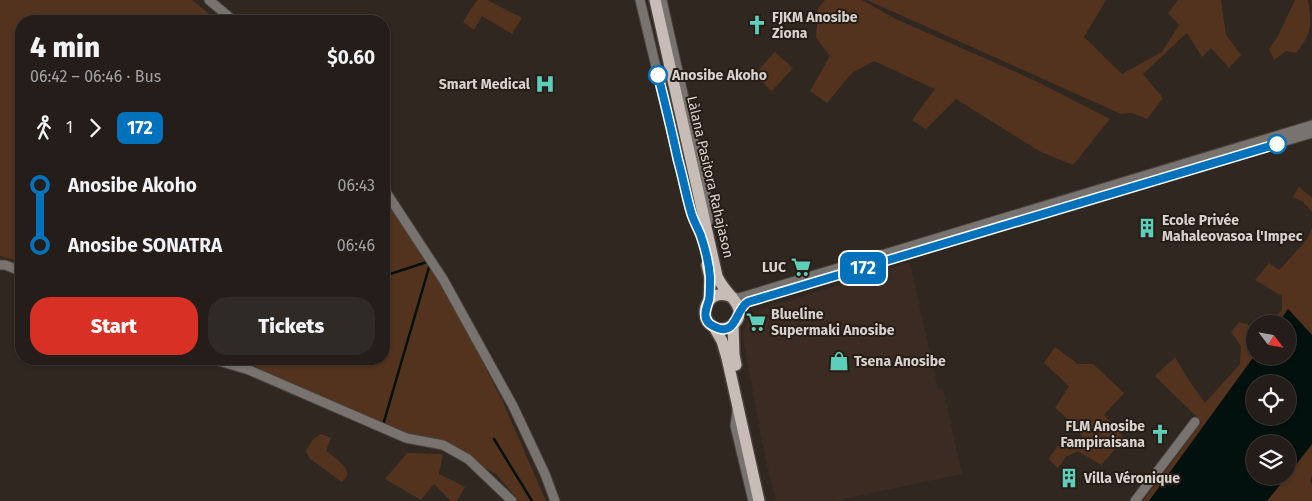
<!DOCTYPE html>
<meta charset="utf-8">
<style>
:root{--surface:#241d19;--page:#302a26;--text:#f1f3f6;--muted:#a3a2a2;--line:#413b38;--accent:#d93025}
body{margin:0;font-family:"Fira Sans",sans-serif;background:var(--page);color:var(--text);height:100vh;display:flex;flex-direction:column;font-size:19px;white-space:nowrap}
*{box-sizing:border-box;margin:0}
p{font-size:16px;color:var(--muted)}
.icon{flex:none;width:28px;height:28px;fill:none;stroke:currentColor;stroke-width:2;stroke-linecap:round;stroke-linejoin:round}
.map{position:relative;flex:1;overflow:hidden}
.drawer{position:absolute;left:15px;top:15px;width:375px;height:350px;display:flex;flex-direction:column;background:var(--surface);border-radius:20px;box-shadow:0 1px 4px #0004,0 0 0 1px var(--line)}
.drawer>*{flex:none}
.badge{padding:0 10px;border-radius:8px;font-size:18px;line-height:32px}
.needle{width:32px;rotate:122deg}
.tools{position:absolute;left:1246px;top:315px;display:grid;gap:10px}
.tools a{display:grid;place-items:center;width:50px;height:50px;border-radius:50%;background:var(--surface);box-shadow:0 1px 4px #0004,0 0 0 1px var(--line);font-size:25px}
.map>.badge{position:absolute;translate:-50% -50%;box-shadow:0 0 0 2px #fff}
.legs{display:flex;align-items:center;gap:8px;height:55px;padding:0 15px;font-size:16px}
.legs p{margin-inline-start:auto}
.overview{display:flex;align-items:center;justify-content:space-between;height:85px;padding:0 15px}
h1{font-size:28px;font-weight:800;line-height:38px}
.button{display:flex;gap:10px;margin-top:auto;padding:10px 15px}
.button a{flex:1;height:58px;border-radius:20px;background:var(--accent);color:#fff;font-size:20px;font-weight:800;line-height:58px;text-align:center}
.button a+a{background:var(--page);color:var(--text)}
ul{padding:0 15px;list-style:none}
li{display:flex;align-items:center;gap:18px;height:60px;font-size:19px}
li i{display:grid;place-items:center;width:8px;height:100%;margin:0 6px;background:currentColor}
li i::after{content:'';width:12px;height:12px;margin:-6px;border:4px solid;border-radius:50%;background:var(--surface)}
li p{margin-inline-start:auto}
li:first-child i{background:linear-gradient(#0000 50%,currentColor 0)}
li:last-child i{background:linear-gradient(currentColor 50%,#0000 0)}
.map>svg:first-child{display:block}
</style>
<div class="map">
<svg width="1312" height="501" viewBox="0 0 1312 501">
<rect width="100%" height="100%" fill="#302721"/>
<path fill="#3b2b22" d="M 910,262 L 938,389 L 943,388 L 962,474 L 834,501 L 776,501 L 765,457 L 742,334 L 748,317 L 756,311 Z"/>
<path fill="#53331d" d="M 0,0 L 192,0 L 218,21 L 21,21 L 21,262 L 0,256 Z
M 477,0 L 487,0 L 522,18 L 512,34 L 482,16 L 474,30 L 463,22 Z
M 825,0 L 862,0 L 896,19 L 1036,81 L 1110,119 L 1073,165 L 1039,151 L 956,99 L 926,129 L 912,120 L 935,89 L 874,61 L 852,73 L 827,103 L 810,91 L 830,56 L 816,38 L 818,8 Z
M 867,0 L 1106,0 L 1084,37 L 1122,74 L 1162,52 L 1179,25 L 1168,13 L 1178,0 L 1221,0 L 1226,35 L 1241,55 L 1229,68 L 1211,48 L 1202,57 L 1187,33 L 1143,74 L 1163,98 L 1147,119 L 1132,113 L 1121,114 Z
M 1295,0 L 1308,0 C 1312,26 1312,33 1296,53 L 1286,51 L 1274,60 L 1269,49 L 1278,36 Z
M 775,52 L 793,68 L 772,91 L 754,75 Z
M 1299,187 L 1312,198 L 1312,212 L 1303,202 L 1293,197 Z
M 384,195 L 431,261 L 502,400 L 546,501 L 519,501 L 496,474 L 437,443 L 358,420 L 241,359 L 384,359 Z
M 1312,229 L 1312,335 L 1288,309 L 1278,324 L 1268,324 L 1282,310 L 1282,296 L 1255,280 L 1269,263 L 1279,270 L 1305,242 Z
M 1239,322 L 1249,325 L 1255,329 L 1255,355 L 1149,501 L 1143,501 L 1202,422 L 1155,376 L 1175,357 L 1188,379 L 1205,403 L 1240,364 L 1241,346 L 1231,332 Z
M 1055,347 L 1078,364 L 1093,364 L 1124,393 L 1104,415 L 1116,427 L 1124,439 L 1101,465 L 1078,451 L 1066,457 L 1058,468 L 1049,459 L 1058,445 L 1071,450 L 1082,436 L 1074,424 L 1055,408 L 1069,386 L 1044,363 Z
M 321,434 L 331,438 L 326,451 C 331,455 350,467 347,475 C 346,478 344,480 342,482 L 310,459 L 306,451 L 313,439 Z
M 1312,444 L 1312,475 L 1310,481 L 1312,485 L 1312,501 L 1267,501 Z
M 407,453 L 443,454 L 439,474 L 465,487 L 457,501 L 451,501 L 434,484 L 421,500 L 385,479 Z"/>
<path fill="#02110e" fill-rule="evenodd" d="M 1288,309 L 1312,335 L 1312,444 L 1288,475 L 1288,444 L 1255,444 L 1255,476 L 1287,476 L 1267,501 L 1149,501 L 1255,355 L 1288,356 L 1288,324 L 1278,324 ZM 1255,384 L 1288,384 L 1288,416 L 1255,416 Z"/>
<g fill="none" stroke-linecap="round" stroke-linejoin="round">
<path stroke="#02110e" stroke-width="2.5" d="M 384,276 L 430,261
M 383,425 L 430,264
M 494,439 L 532,501"/>
<defs>
<path id="minor" d="M 209,0 L 234,21
M 640,0 L 691,213 L 701,237
M 662,0 L 709,209 L 708,222
M 384,189 L 443,279 L 513,406 L 545,474 L 555,501
M 0,265 L 5,265 L 21,271
M 732,297 L 739,298 L 1312,125
M 739,311 L 747,302 L 1312,133
M 212,359 L 249,370 L 406,438 L 443,445 L 468,459 L 512,501
M 737,410 L 735,426 L 753,501
M 1135,501 L 1195,422"/>
<path id="major" d="M 655,0 L 717,276 C 719,281 722,285 725,289 C 733,299 746,310 735,323 C 731,327 726,329 721,329 C 694,326 704,284 732,297
M 707,265 L 710,278 L 709,300
M 733,324 L 734,355 L 736,365
M 714,327 L 722,341 L 727,358 L 759,501"/>
</defs>
<use href="#minor" stroke="#4b423d" stroke-width="11"/>
<use href="#major" stroke="#4b423d" stroke-width="14"/>
<use href="#minor" stroke="#78736f" stroke-width="9"/>
<use href="#major" stroke="#c8bdb6" stroke-width="11"/>
</g>
<g fill="none" stroke-linecap="round" stroke-linejoin="round">
<defs>
<path id="line-1" d="M 658,75 C 665,103 672,132 678,160 C 683,177 686,195 691,212 C 693,220 698,228 701,236 C 705,248 709,264 710,277 C 710,283 710,294 709,300 C 706,309 701,320 713,326 C 737,339 735,309 748,302 L 1277,144"/>
</defs>
<use href="#line-1" stroke="#fff" stroke-width="11"/>
<use href="#line-1" stroke="#0072bc" stroke-width="8"/>
</g>
<defs>
<symbol id="church-bare" viewBox="-9 -9 18 18"><path d="M-1.2-6h2.4v3.5h3.3v2.4h-3.3V6h-2.4V-.1h-3.3v-2.4h3.3Z" fill="#5dceb9" stroke="#271d17" stroke-width="2.5" paint-order="stroke"/></symbol>
<symbol id="hospital-bare" viewBox="-9 -9 18 18"><path d="M-5-5h3v3.5h4V-5h3V5h-3V1.5h-4V5h-3Z" fill="#5dceb9" stroke="#271d17" stroke-width="2.5" paint-order="stroke"/></symbol>
<symbol id="building-bare" viewBox="-9 -9 18 18"><path d="M-4-6H4V6H1V3H-1V6H-4ZM-2.5-4.3h1.7v1.8h-1.7ZM.8-4.3h1.7v1.8H.8ZM-2.5-1h1.7V.8h-1.7ZM.8-1h1.7V.8H.8Z" fill="#5dceb9" stroke="#271d17" stroke-width="2.5" paint-order="stroke"/></symbol>
<symbol id="supermarket-bare" viewBox="-9 -9 18 18"><path d="M-6-5.5h2.5l.6 2H6L4.5 2H-2.5L-4.4-4H-6ZM-1.5 3.2a1.3 1.3 0 1 0 .1 0ZM3 3.2a1.3 1.3 0 1 0 .1 0Z" fill="#5dceb9" stroke="#271d17" stroke-width="2.5" paint-order="stroke"/></symbol>
<symbol id="shop-bare" viewBox="-9 -9 18 18"><path d="M-5-2.5h2.3a2.7 3.5 0 0 1 5.4 0H5L5.5 6h-11ZM-1.5-2.5h3a1.5 2.3 0 0 0-3 0Z" fill="#5dceb9" stroke="#271d17" stroke-width="2.5" paint-order="stroke"/></symbol>
</defs>
<g fill-rule="evenodd">
<use href="#church-bare" x="743" y="11" width="28" height="28"/>
<use href="#hospital-bare" x="531" y="70" width="28" height="28"/>
<use href="#building-bare" x="1133" y="214" width="28" height="28"/>
<use href="#supermarket-bare" x="787" y="253" width="28" height="28"/>
<use href="#supermarket-bare" x="742" y="308" width="28" height="28"/>
<use href="#shop-bare" x="825" y="347" width="28" height="28"/>
<use href="#church-bare" x="1146" y="420" width="28" height="28"/>
<use href="#building-bare" x="1055" y="464" width="28" height="28"/>
</g>
<g fill="#fff" stroke="#0072bc" stroke-width="2.5">
<circle cx="658" cy="75" r="9"/>
<circle cx="1277" cy="144" r="9"/>
</g>
<g text-anchor="middle" dominant-baseline="central" stroke-width="4" stroke-linejoin="round" paint-order="stroke">
<g font-size="14" font-weight="bold" fill="#d8d2ce" stroke="#271d17" text-anchor="start">
<text x="772" y="17">FJKM Anosibe<tspan x="772" dy="16">Ziona</tspan></text>
<text x="530" y="84" text-anchor="end">Smart Medical</text>
<text x="1162" y="220">Ecole Privée<tspan x="1162" dy="16">Mahaleovasoa l'Impec</tspan></text>
<text x="786" y="267" text-anchor="end">LUC</text>
<text x="771" y="314">Blueline<tspan x="771" dy="16">Supermaki Anosibe</tspan></text>
<text x="854" y="361">Tsena Anosibe</text>
<text x="1145" y="426" text-anchor="end">FLM Anosibe<tspan x="1145" dy="16">Fampiraisana</tspan></text>
<text x="1084" y="478">Villa Véronique</text>
</g>
<g font-size="14" font-weight="bold" fill="#d8d2ce" stroke="#271d17" text-anchor="start">
<text x="672" y="75">Anosibe Akoho</text>
</g>
<g font-size="14" fill="#d8d2ce" stroke="#271d17">
<text transform="translate(710 177) rotate(77)">Làlana Pasitora Rahajason</text>
</g>
</g>
</svg>
<div class="tools">
<a><svg class="needle" viewBox="-14 -14 28 28"><path d="M0-13l5 13h-10z" fill="#e53935"/><path d="M0 13l5-13h-10z" fill="#a3a2a2"/></svg></a>
<a><svg class="icon" aria-label="locate" viewBox="0 0 24 24"><circle cx="12" cy="12" r="6"/><path d="M12 2v4M12 18v4M2 12h4M18 12h4"/></svg></a>
<a><svg class="icon" aria-label="layers" viewBox="0 0 24 24"><path d="M12 4l9 5-9 5-9-5zM3 14l9 5 9-5"/></svg></a>
</div>
<b class="badge" style="left:863px;top:268px;background:#0072bc;color:#fff">172</b>
<section class="drawer">
<div class="overview"><div><h1>4 min</h1><p>06:42 – 06:46 · Bus</p></div><b>$0.60</b></div>
<div class="legs"><svg class="icon" aria-label="walk" viewBox="0 0 24 24"><circle cx="13" cy="4" r="2"/><path d="M13 8l-2 6 4 7M11 14l-3 7M7 12l3-4h3l4 4"/></svg>1<svg class="icon" aria-label="forward" viewBox="0 0 24 24"><path d="M9 5l7 7-7 7"/></svg><b class="badge" style="background:#0072bc;color:#fff">172</b></div>
<ul>
<li><i style="color:#0072bc"></i><b>Anosibe Akoho</b><p>06:43</p></li>
<li><i style="color:#0072bc"></i><b>Anosibe SONATRA</b><p>06:46</p></li>
</ul>
<div class="button"><a>Start</a><a>Tickets</a></div>
</section>
</div>
